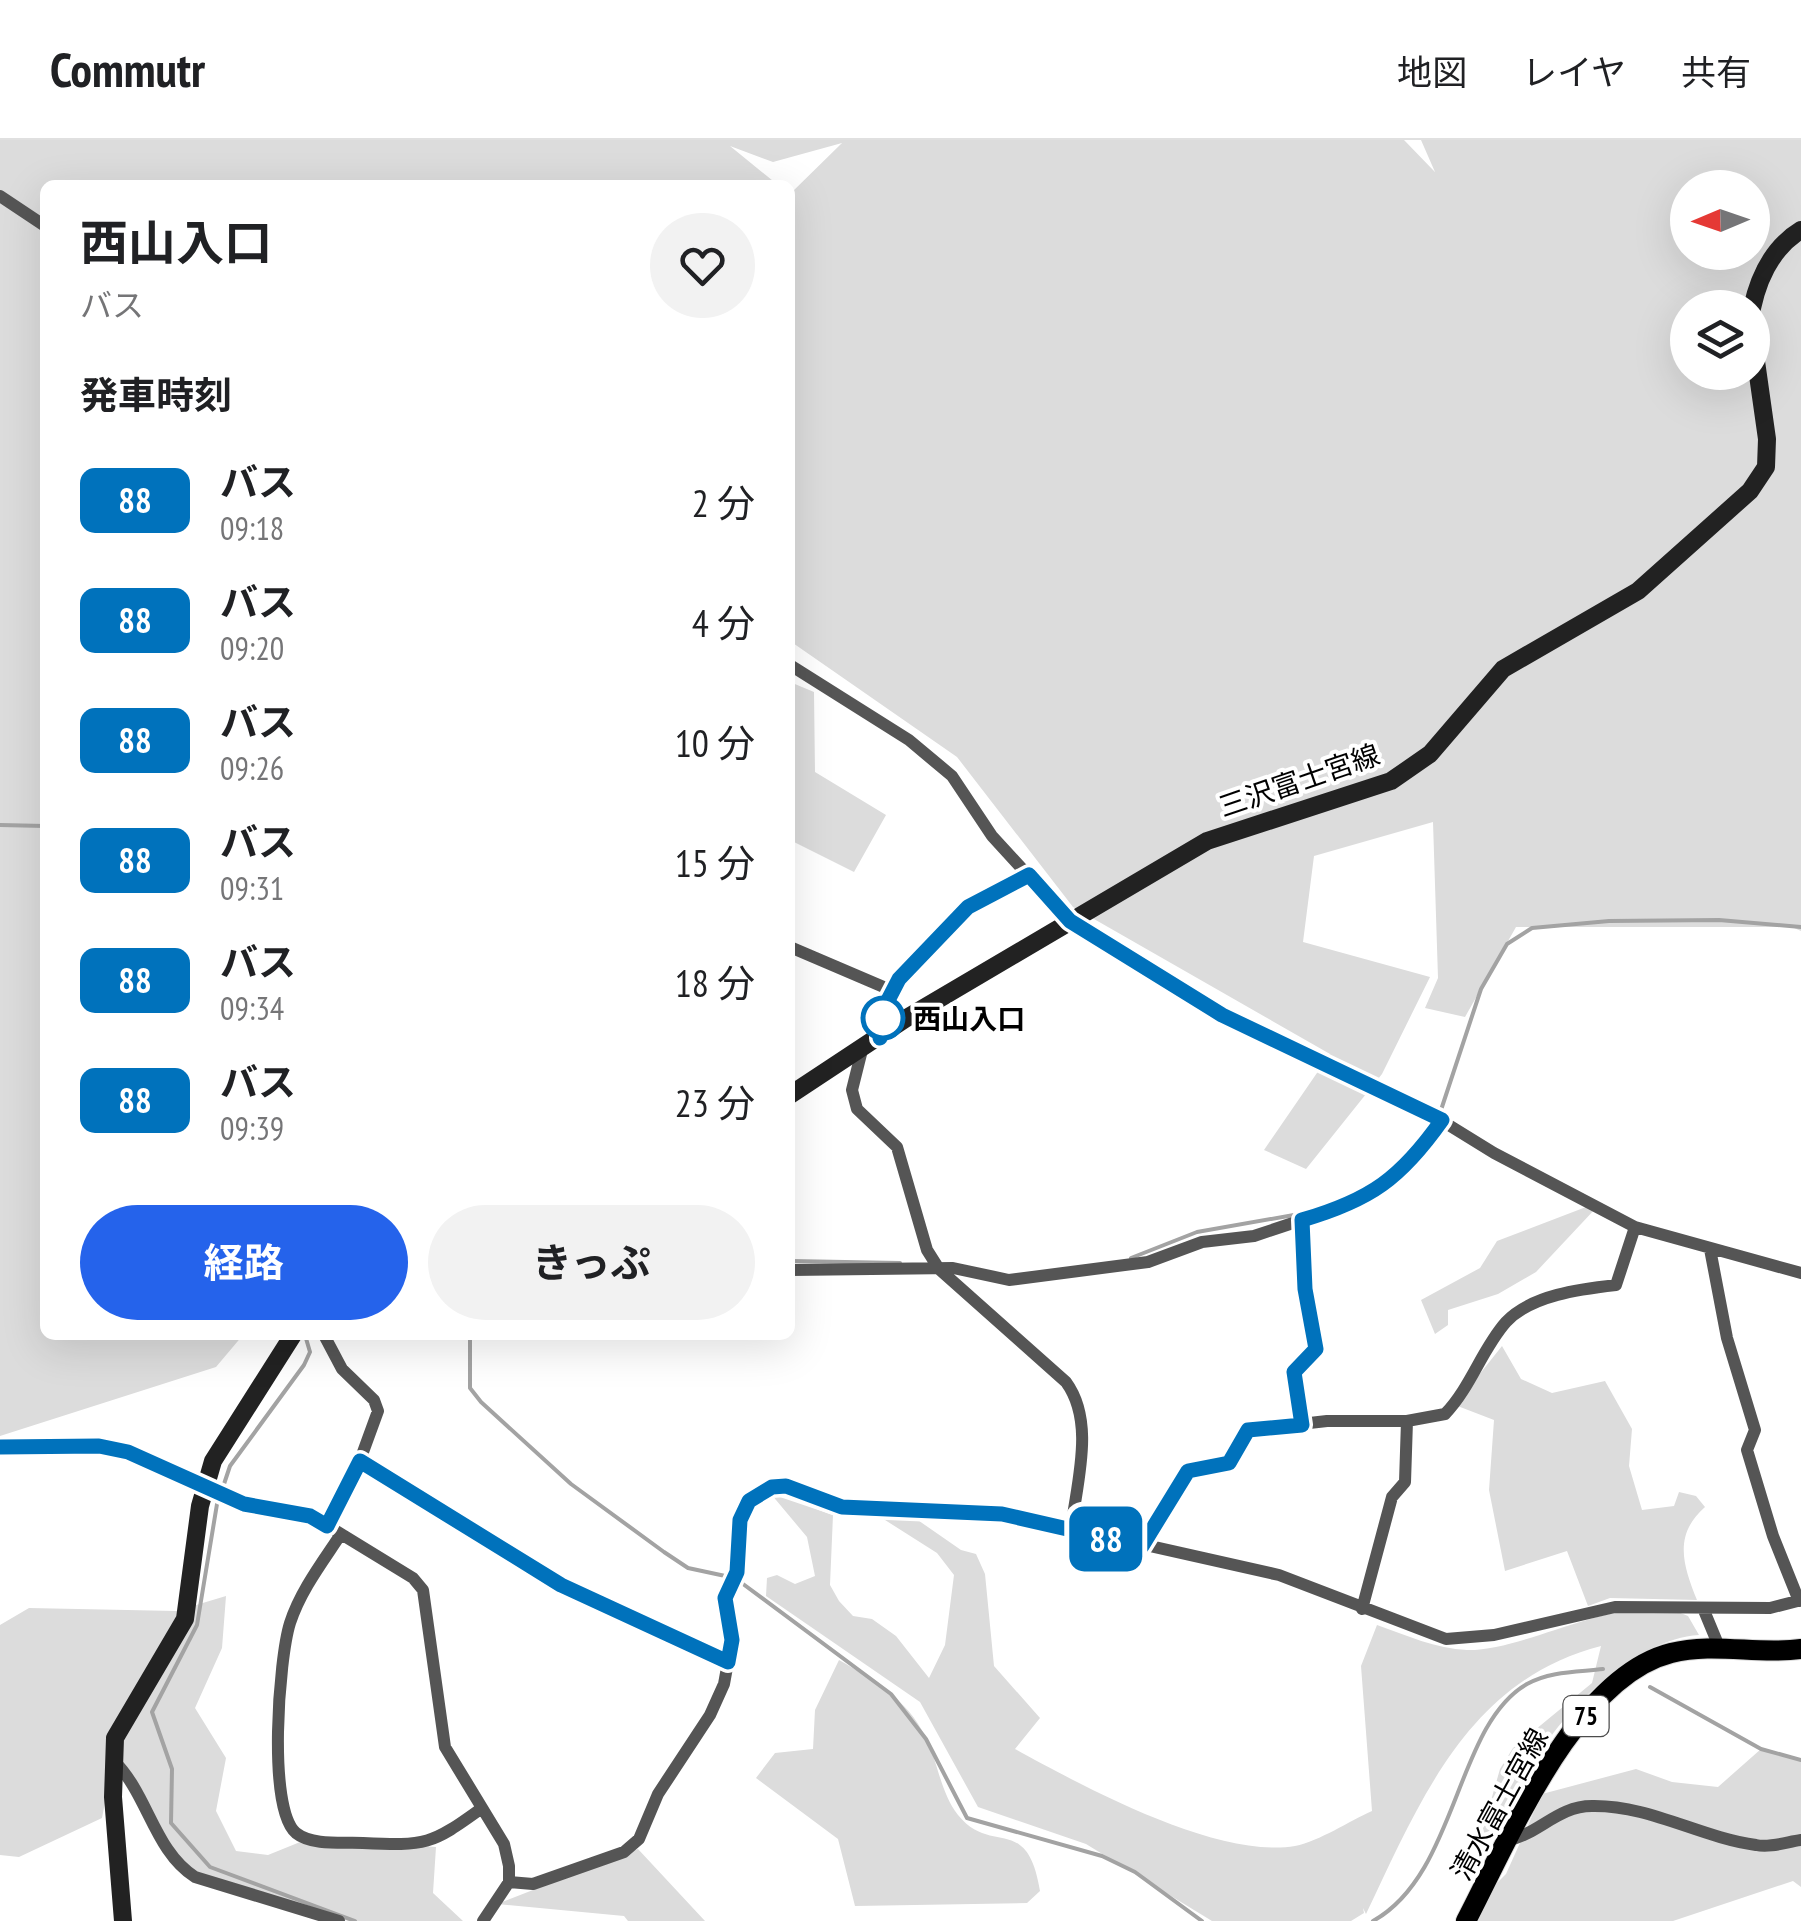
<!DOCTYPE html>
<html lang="ja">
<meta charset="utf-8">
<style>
:root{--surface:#fff;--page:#f2f2f2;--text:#202124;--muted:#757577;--line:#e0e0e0;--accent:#2563eb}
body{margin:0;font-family:"PT Sans Narrow","Noto Sans JP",sans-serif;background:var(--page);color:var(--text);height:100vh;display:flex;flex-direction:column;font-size:38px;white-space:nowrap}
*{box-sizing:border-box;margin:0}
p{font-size:32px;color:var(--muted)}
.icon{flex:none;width:55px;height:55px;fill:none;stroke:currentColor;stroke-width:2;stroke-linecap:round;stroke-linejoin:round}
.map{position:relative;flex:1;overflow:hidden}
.details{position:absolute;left:40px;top:40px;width:755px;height:1160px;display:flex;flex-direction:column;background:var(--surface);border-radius:15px;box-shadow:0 10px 40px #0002}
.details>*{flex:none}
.badge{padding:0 20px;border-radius:15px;font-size:35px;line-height:65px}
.needle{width:65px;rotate:268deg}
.buttons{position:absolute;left:1670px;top:30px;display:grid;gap:20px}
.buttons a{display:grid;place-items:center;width:100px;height:100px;border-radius:50%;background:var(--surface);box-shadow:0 10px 40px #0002;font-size:50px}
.map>.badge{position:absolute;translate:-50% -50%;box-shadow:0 0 0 5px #fff}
h2{padding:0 40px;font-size:38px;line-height:90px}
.round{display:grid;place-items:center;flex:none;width:105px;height:105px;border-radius:52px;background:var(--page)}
.headline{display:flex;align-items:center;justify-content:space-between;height:170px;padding:0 40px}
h1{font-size:48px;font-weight:700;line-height:75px}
.primary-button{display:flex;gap:20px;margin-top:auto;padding:20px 40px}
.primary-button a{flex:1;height:115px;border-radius:60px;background:var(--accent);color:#fff;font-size:40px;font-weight:700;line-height:115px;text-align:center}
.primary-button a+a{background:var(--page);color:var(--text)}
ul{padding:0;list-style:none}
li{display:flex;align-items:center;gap:30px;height:120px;padding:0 40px}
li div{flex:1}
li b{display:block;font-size:38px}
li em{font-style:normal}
li .badge{min-width:110px;font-weight:700;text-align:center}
header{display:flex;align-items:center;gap:60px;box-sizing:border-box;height:140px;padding:0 50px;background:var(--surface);border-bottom:2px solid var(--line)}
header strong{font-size:48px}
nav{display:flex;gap:55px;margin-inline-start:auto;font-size:35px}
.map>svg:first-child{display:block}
</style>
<header>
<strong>Commutr</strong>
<nav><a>地図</a><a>レイヤ</a><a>共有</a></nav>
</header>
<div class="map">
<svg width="1801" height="1781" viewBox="0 0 1801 1781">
<rect width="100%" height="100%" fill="#fff"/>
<path fill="#dcdcdc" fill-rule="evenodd" d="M 0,0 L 1404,0 L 1435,32 L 1421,0 L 1801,0 L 1801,791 L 1792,787 L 1516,787 L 1465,877 L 1425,868 L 1438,838 L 1433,682 L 1314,716 L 1303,802 L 1430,837 L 1382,934 L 1306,1029 L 1264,1010 L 1330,914 L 1073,767 L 957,617 L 790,501 L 790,54 L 842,3 L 773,22 L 730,6 L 778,45 L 45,45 L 45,1195 L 243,1195 L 216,1227 L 0,1296 ZM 1688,48 L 1752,48 L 1752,112 L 1688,112 ZM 1688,168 L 1752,168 L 1752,232 L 1688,232 Z
M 790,542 L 814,552 L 815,632 L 886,675 L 854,732 L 790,700 Z
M 1586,1067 L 1596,1068 L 1536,1132 L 1498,1154 L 1448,1170 L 1448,1185 L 1435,1194 L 1421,1160 L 1480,1128 L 1497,1101 Z
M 1502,1206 L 1521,1239 L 1552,1253 L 1605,1241 L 1632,1289 L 1629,1326 L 1642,1370 L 1674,1366 L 1679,1352 L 1696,1356 L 1705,1367 C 1673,1395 1683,1425 1697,1460 L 1610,1458 L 1588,1466 L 1567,1411 L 1505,1431 L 1489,1350 L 1494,1280 L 1455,1265 Z
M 771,1354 L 833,1375 L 830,1445 L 839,1461 L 853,1476 L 872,1479 L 896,1496 L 929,1538 L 945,1505 L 954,1435 L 937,1413 L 874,1373 L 912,1376 L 961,1410 L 976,1414 L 985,1434 L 994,1526 L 1040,1578 L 1015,1609 C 1084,1647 1217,1719 1295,1706 C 1320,1701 1349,1681 1372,1671 L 1361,1526 L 1377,1485 C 1406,1495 1436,1509 1467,1510 C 1530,1511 1627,1447 1688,1476 L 1699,1495 C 1635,1499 1564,1569 1533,1624 C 1517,1652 1507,1677 1483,1701 L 1482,1692 L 1500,1629 L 1513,1608 L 1592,1543 L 1601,1506 C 1468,1540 1420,1661 1366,1774 L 1363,1768 L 1364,1773 L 1351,1781 L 1212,1781 L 1086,1704 L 978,1667 L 920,1562 L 766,1456 L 767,1438 L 777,1435 L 795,1444 L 815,1436 L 807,1397 Z
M 226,1456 L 222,1508 L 195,1568 L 226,1618 L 216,1671 L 236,1711 L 268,1715 L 310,1698 L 436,1707 L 433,1753 L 463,1781 L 348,1781 L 195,1737 L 156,1689 L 128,1634 L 112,1626 L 102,1678 L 19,1717 L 0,1715 L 0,1485 L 29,1468 L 176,1471 Z
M 839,1520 C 872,1539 908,1560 925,1596 C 938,1621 940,1652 958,1675 C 992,1717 1027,1672 1040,1751 L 1027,1763 L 855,1766 L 838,1699 L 756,1638 L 775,1613 L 813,1609 L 815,1570 Z
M 1761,1609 L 1801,1620 L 1801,1747 L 1793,1741 L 1673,1781 L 1459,1781 L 1506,1734 L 1542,1654 L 1636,1629 L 1672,1642 L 1718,1647 Z
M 638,1709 L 705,1781 L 628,1781 L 624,1776 L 497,1764 Z"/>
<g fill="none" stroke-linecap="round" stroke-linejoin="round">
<path stroke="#a3a3a3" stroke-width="4" d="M 0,685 L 45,686
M 1440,973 L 1481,849 L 1507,804 L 1532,788 L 1609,781 L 1719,780 L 1801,787
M 1131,1118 L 1197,1092 L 1305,1073
M 790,1121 L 900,1123
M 470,1195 L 470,1248 L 481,1262 L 571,1344 L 664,1412 L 688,1428 L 730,1437
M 222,1350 L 230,1326 L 304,1225 L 310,1212 L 305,1195
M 218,1358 L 197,1485 L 152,1572 L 172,1629 L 171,1683 L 210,1727 L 355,1781
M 739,1441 L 891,1554 L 926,1599 L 967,1678 L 1102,1716 L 1135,1732 L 1202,1781
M 1650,1547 L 1761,1609 L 1801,1620
M 1373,1781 C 1458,1734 1455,1585 1527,1544 C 1550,1531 1578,1532 1603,1529"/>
<defs>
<path id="primary" d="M 1466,1781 C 1508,1701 1575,1537 1671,1513 C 1714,1502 1758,1515 1801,1509"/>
</defs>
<use href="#primary" stroke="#dbdbdb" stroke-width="22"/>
<path stroke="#555" stroke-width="12" d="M 0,56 L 45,86
M 790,525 L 909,600 L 952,636 L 992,696 L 1070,781 L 1222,875 L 1413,963 L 1494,1013 L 1635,1087 L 1801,1133
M 790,807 L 893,851
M 880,896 C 888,848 927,797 967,769 C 981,759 1012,746 1029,735
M 862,910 L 852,950 L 857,969 L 897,1007 L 927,1110 L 939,1129 L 1066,1242 C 1096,1283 1076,1344 1071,1391
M 1710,1109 L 1727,1198 L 1755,1290 L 1747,1310 L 1773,1396 L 1799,1461
M 790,1130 L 953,1128 L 1009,1140 L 1148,1122 L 1202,1102 L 1254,1096 L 1359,1061 L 1398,1034 L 1443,980
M 324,1195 L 342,1229 L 374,1260 L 378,1271 L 355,1334 L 327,1386
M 1302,1285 L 1294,1232 L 1316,1209 L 1305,1149 L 1302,1080
M 0,1307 L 99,1306 L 128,1312 L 244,1364 L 310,1375 L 413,1438 L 423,1450 L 445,1607 L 504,1704 L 509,1726 L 509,1742 L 483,1781
M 360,1321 L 561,1445 L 727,1522
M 339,1397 C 321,1424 300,1452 290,1483 C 279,1518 267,1668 296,1693 C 312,1706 344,1702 363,1703 C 426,1706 431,1705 482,1668
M 1142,1407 L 1188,1331 L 1229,1323 L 1249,1290 L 1327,1281 L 1407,1281 L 1445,1274 C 1471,1247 1482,1209 1506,1182 C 1531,1155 1581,1149 1616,1145 L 1635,1087
M 1703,1468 L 1720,1509
M 1362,1469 L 1392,1357 L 1405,1342 L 1407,1281
M 114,1621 C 148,1654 154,1711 195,1737 L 339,1781
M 1509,1700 C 1540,1693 1558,1666 1592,1666 C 1650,1665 1699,1697 1756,1705 C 1770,1708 1787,1702 1801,1700
M 509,1742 L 533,1744 L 624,1712 L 639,1699 L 658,1654 L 710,1575 L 724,1544 L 732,1500 L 725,1457 L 737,1432 L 740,1380 L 749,1361 L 772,1347 L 786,1346 L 842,1367 L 1003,1373 L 1279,1435 L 1446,1499 L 1494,1495 L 1615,1467 L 1770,1468 L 1801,1460"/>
<path stroke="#222" stroke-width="18" d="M 1752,168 C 1759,136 1773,107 1801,90
M 790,955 L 905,879 L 1207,701 L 1391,641 L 1430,614 L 1503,529 L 1638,451 L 1750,351 L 1766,327 L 1767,299 L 1752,193
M 123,1781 L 113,1657 L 115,1598 L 185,1479 L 200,1366 L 213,1321 L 293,1195"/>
<use href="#primary" stroke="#000" stroke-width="20"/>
</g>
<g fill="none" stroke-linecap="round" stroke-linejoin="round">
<defs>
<path id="line" d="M 0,1307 L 99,1306 L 128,1312 L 244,1364 L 310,1376 L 327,1386 L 360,1321 L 561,1445 L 728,1522 L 732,1500 L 725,1458 L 737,1432 L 740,1380 L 749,1361 L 772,1347 L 786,1346 L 842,1367 L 1002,1374 L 1142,1406 L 1188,1331 L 1229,1323 L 1248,1290 L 1302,1285 L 1294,1232 L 1316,1209 L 1305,1149 L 1302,1080 C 1371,1060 1401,1038 1442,980 L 1222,875 L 1070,781 L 1029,735 L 968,767 L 899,839 L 885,866 L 880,898"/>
</defs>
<use href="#line" stroke="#fff" stroke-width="22"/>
<use href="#line" stroke="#0072bc" stroke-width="15"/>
</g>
<circle fill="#fff" stroke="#0072bc" stroke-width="5" cx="883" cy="878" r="20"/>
<g text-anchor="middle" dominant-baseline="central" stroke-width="8" stroke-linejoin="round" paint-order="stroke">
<rect fill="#fff" stroke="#4c4c4c" stroke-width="2.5" x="1563.5" y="1556" width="45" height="40" rx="8"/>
<g font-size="25" font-weight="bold" fill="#000">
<text x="1586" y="1576">75</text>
</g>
<g font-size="28" fill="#000" stroke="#fff">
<text transform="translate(1299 640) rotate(-19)">三沢富士宮線</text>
<text transform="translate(1499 1664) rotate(-61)">清水富士宮線</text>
</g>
<g font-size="28" font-weight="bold" fill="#000" stroke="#fff" text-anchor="start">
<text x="913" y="878">西山入口</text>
</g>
</g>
</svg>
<div class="buttons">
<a><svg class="needle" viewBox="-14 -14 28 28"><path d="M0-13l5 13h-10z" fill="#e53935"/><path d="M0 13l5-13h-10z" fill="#757577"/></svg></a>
<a><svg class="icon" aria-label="layers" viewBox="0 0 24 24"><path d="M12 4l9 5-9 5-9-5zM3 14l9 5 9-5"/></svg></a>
</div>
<b class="badge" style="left:1106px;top:1399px;background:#0072bc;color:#fff">88</b>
<section class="details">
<div class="headline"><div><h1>西山入口</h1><p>バス</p></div><a class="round"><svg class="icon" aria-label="heart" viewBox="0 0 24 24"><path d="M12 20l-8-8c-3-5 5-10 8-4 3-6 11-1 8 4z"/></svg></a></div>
<h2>発車時刻</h2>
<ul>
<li><span class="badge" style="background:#0072bc;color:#fff">88</span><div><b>バス</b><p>09:18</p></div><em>2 分</em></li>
<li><span class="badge" style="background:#0072bc;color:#fff">88</span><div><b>バス</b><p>09:20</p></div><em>4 分</em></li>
<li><span class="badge" style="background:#0072bc;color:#fff">88</span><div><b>バス</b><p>09:26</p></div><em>10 分</em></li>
<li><span class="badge" style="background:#0072bc;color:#fff">88</span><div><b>バス</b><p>09:31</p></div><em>15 分</em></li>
<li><span class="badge" style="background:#0072bc;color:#fff">88</span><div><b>バス</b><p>09:34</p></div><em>18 分</em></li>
<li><span class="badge" style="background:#0072bc;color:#fff">88</span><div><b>バス</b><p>09:39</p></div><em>23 分</em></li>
</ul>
<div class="primary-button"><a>経路</a><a>きっぷ</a></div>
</section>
</div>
